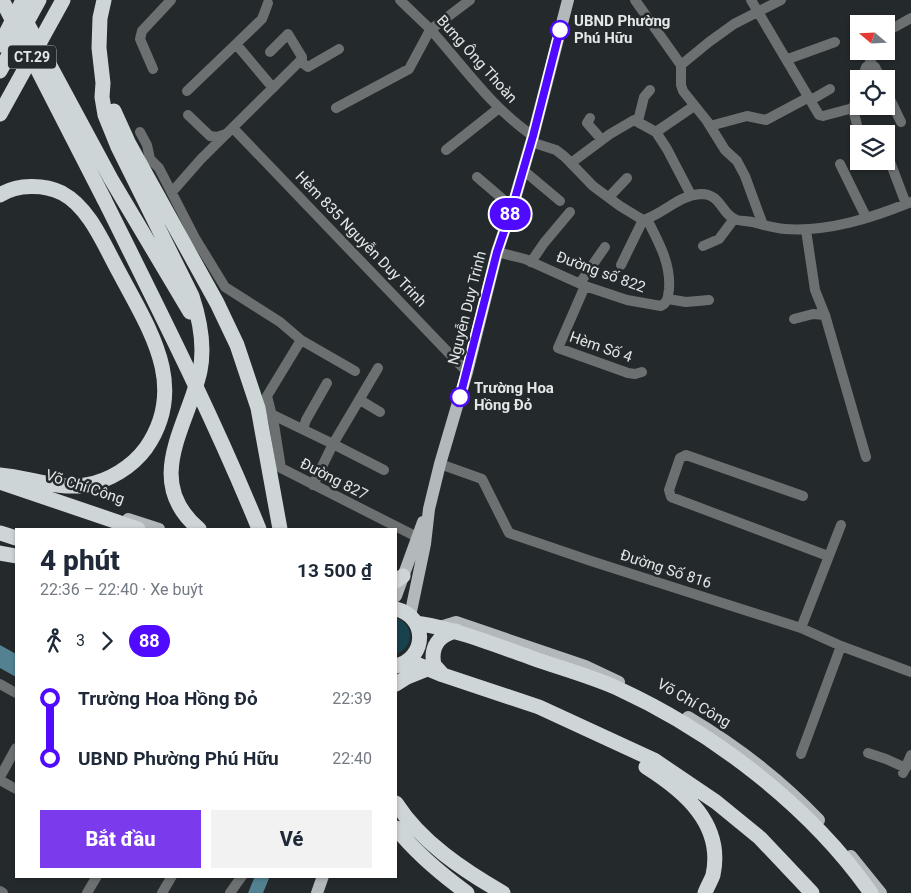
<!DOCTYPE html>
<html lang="vi">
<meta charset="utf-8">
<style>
:root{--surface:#fff;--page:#f2f2f3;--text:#1f2937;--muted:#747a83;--accent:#7c3aed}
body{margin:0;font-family:Roboto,sans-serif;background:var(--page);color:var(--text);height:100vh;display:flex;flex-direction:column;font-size:19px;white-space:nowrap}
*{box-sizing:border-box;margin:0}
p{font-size:16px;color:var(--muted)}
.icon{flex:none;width:28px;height:28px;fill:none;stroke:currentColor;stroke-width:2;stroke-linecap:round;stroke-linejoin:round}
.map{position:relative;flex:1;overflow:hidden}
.sheet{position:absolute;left:15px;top:528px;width:382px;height:350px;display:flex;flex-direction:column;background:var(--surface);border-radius:0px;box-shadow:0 1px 4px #0004}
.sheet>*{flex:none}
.badge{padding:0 10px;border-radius:16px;font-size:18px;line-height:32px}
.needle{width:32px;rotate:289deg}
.buttons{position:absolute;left:850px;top:15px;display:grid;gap:10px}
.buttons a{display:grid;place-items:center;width:45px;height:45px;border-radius:0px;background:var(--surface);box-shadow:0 1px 4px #0004;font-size:25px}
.map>.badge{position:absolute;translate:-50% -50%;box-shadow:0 0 0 2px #fff}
.legs{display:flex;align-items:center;gap:8px;height:55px;padding:0 25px;font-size:16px}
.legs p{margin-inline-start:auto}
.headline{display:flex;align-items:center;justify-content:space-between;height:85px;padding:0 25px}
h1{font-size:28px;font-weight:800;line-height:38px}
.action{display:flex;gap:10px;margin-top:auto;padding:10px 25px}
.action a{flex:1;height:58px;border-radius:0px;background:var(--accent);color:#fff;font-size:20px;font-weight:800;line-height:58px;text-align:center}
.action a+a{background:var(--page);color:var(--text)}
ul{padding:0 25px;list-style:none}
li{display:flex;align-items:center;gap:18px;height:60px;font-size:19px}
li i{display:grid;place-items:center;width:8px;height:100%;margin:0 6px;background:currentColor}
li i::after{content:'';width:12px;height:12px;margin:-6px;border:4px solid;border-radius:50%;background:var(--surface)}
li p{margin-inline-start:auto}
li:first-child i{background:linear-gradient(#0000 50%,currentColor 0)}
li:last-child i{background:linear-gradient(currentColor 50%,#0000 0)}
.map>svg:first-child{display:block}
</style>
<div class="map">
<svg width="911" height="893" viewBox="0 0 911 893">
<rect width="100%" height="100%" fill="#24292b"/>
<path fill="#19424f" d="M 396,618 C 414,624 415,647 396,654 Z"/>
<path fill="#538191" d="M 0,645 L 16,654 L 16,677 L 0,668 Z
M 255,876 L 270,876 L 263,893 L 248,893 Z"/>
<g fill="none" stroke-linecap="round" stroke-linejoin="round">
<path stroke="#6d7071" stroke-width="10" d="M 400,0 C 410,10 421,20 431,30 C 464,67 492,108 533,136
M 635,0 L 681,65
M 751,0 L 819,115 L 823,116 L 853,108
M 895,27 L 911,18
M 236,44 L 262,19 L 268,3
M 788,59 L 835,42
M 301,62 L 308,67 L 339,49
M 681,65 L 681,85 L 683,91 L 707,121 L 725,150 L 737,161 L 745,176 L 763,225
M 681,65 L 709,42 L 734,24 L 781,0
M 869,65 L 874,51
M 153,69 L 140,39 L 142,31 L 171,0
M 862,79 L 866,67 L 871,64 L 875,67 L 881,79
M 859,90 L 853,108 L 859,134
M 187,91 L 236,44 L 273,88
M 886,91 L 901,122
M 811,100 L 830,89
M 336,108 L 409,69 L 430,30 L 470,0
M 188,115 L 210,136 L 217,137 L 226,134
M 590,118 L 587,123 L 602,140
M 638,121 L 644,97 L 650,90
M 710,126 L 747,116 L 766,120 L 809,97
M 233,128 L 467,372
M 140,132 L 147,145 L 150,159 L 159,168 L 195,238 L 225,287 L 280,322 L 301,340 L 355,371
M 656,132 L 667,149 L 691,195
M 531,142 L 556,150 L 565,157 L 593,186 L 620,206 L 643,220 C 664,214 678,195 701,194 C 722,194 721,215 737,220 C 741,221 747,221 752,222 C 763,225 774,228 785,229 C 828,232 872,218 911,202
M 446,150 L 499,108
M 886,151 L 906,204
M 571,163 L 610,134 L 634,120 L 656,132 L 694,106
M 840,164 L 866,217
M 523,170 L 560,201
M 477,177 L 505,201 L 513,205
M 172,192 L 201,159 L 302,59 L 302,57 L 288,34 L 270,52
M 609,197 L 627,178
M 806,230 L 815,290 L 825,315 L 866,457
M 703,246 L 719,239 L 734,219
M 497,252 L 525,259 L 585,286 L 627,300 L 661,306 C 668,302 668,297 669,289 C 671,263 658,241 647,219
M 531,262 L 544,243 L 570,212
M 621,265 L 643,220
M 580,283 L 605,247
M 585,286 L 558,348 L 628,373 L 635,374 L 642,372
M 668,299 L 686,302 L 709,300
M 794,319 L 813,314 L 825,315
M 301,340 L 267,396 L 274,424 L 281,468 L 417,537
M 360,400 L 380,412
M 271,414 L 333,444 L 384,470
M 303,429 L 306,420 L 327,383
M 440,464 L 482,479 L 509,533 L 591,561 L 801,628 L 841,646 L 911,672
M 313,485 L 333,444 L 378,368
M 803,496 L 686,455 L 680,458 L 669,490 L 671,497 L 828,556
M 801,628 L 841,525
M 0,684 L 16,693
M 868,753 L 886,759 L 906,768
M 801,754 L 841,646
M 903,773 L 911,755
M 0,777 L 16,748
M 0,780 L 16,789
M 0,891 L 3,893
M 87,893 L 97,876
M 162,893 L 172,876
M 230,893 L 242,876"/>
<path stroke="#b3b8ba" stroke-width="12" d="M 128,519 L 159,529
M 396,596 L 423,522
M 410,616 L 425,544 L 429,509 L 440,464 L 467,372 L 497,252 L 513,205 L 533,136 L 568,0
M 440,627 L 456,622 L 585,666 L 619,682
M 688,717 C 735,745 781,780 819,820
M 851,856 L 881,893
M 317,893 L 323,876"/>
<path stroke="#ced5d7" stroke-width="15" d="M 2,0 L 104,199
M 104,0 L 100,18 L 99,48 L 103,83 L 102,97 L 105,115 L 118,147 L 192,296 C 200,320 205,346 200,371 C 188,426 142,481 199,529
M 21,12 L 111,179 L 190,312
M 114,111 L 129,144 L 217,303 L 237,345 L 258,408 L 280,529
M 0,195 C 17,184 44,184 62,193 C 90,208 104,245 119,272 C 149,329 189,386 146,448 C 132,467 109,481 86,485 C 58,490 28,477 0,475
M 0,482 L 138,529
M 0,533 L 16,538
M 0,553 L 16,556
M 396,581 L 403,576
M 396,609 C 428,617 427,658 396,666
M 416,623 C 456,629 493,644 532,658 C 560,668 590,676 617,688 C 713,732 810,806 871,893
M 409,661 L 443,675 L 539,707 L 654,760 L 716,802 L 760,838 L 812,893
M 443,675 L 434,665 C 430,647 439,635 456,631
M 396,684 L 407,677 L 427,669
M 646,767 C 684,791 724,824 713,875 C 711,881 707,887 705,893
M 396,803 C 421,842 463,870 503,893
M 396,828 C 416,853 441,874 467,893"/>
<path stroke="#ced5d7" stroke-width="15" d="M 0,45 L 23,0
M 0,71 L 39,0
M 0,114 L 63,0
M 104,199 C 158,308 213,416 259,529"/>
</g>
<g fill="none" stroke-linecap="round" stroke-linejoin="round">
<defs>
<path id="line-1" d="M 460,397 L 497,252 L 513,205 L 533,136 L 560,30"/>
</defs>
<use href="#line-1" stroke="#fff" stroke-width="11"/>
<use href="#line-1" stroke="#4f0aff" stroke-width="8"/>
</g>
<g fill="#fff" stroke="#4f0aff" stroke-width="2.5">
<circle cx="560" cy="30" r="9"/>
<circle cx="460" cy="397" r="9"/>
</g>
<g text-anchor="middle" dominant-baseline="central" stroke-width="5" stroke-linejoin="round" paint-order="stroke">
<rect fill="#24292b" stroke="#aaaeaf" stroke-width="1" x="8" y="45.5" width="48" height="23" rx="4"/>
<g font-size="14" font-weight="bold" fill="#e4e7e8">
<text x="32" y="57">CT.29</text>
</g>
<g font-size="15" font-weight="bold" fill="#e4e7e8" stroke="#24292b" text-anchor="start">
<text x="574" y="21">UBND Phường<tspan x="574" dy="17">Phú Hữu</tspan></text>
<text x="474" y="388">Trường Hoa<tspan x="474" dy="17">Hồng Đỏ</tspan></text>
</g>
<g font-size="15" fill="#e4e7e8" stroke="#24292b">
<text transform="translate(477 59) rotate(48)">Bưng Ông Thoàn</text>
<text transform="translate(361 239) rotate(46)">Hẻm 835 Nguyễn Duy Trinh</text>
<text transform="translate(601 272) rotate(20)">Đường số 822</text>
<text transform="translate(467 308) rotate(-76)">Nguyễn Duy Trinh</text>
<text transform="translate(601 347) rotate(19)">Hèm Số 4</text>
<text transform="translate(334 479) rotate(27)">Đường 827</text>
<text transform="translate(85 487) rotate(18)">Võ Chí Công</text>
<text transform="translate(666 569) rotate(18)">Đường Số 816</text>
<text transform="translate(694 703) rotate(30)">Võ Chí Công</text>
</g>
</g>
</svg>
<div class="buttons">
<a><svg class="needle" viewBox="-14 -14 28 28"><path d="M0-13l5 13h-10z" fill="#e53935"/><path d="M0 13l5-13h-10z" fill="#747a83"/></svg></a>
<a><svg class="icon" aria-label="locate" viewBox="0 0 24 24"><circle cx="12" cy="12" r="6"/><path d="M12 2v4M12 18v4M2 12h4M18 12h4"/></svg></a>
<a><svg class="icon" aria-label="layers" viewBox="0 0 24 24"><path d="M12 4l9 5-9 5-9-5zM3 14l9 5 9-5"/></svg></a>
</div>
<b class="badge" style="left:510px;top:214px;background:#4f0aff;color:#fff">88</b>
<section class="sheet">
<div class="headline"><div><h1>4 phút</h1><p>22:36 – 22:40 · Xe buýt</p></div><b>13 500 ₫</b></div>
<div class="legs"><svg class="icon" aria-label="walk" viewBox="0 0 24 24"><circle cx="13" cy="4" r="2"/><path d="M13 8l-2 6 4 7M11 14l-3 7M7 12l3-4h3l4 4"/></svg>3<svg class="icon" aria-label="forward" viewBox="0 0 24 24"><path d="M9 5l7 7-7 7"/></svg><b class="badge" style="background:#4f0aff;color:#fff">88</b></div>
<ul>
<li><i style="color:#4f0aff"></i><b>Trường Hoa Hồng Đỏ</b><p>22:39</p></li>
<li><i style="color:#4f0aff"></i><b>UBND Phường Phú Hữu</b><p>22:40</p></li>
</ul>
<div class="action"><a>Bắt đầu</a><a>Vé</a></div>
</section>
</div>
